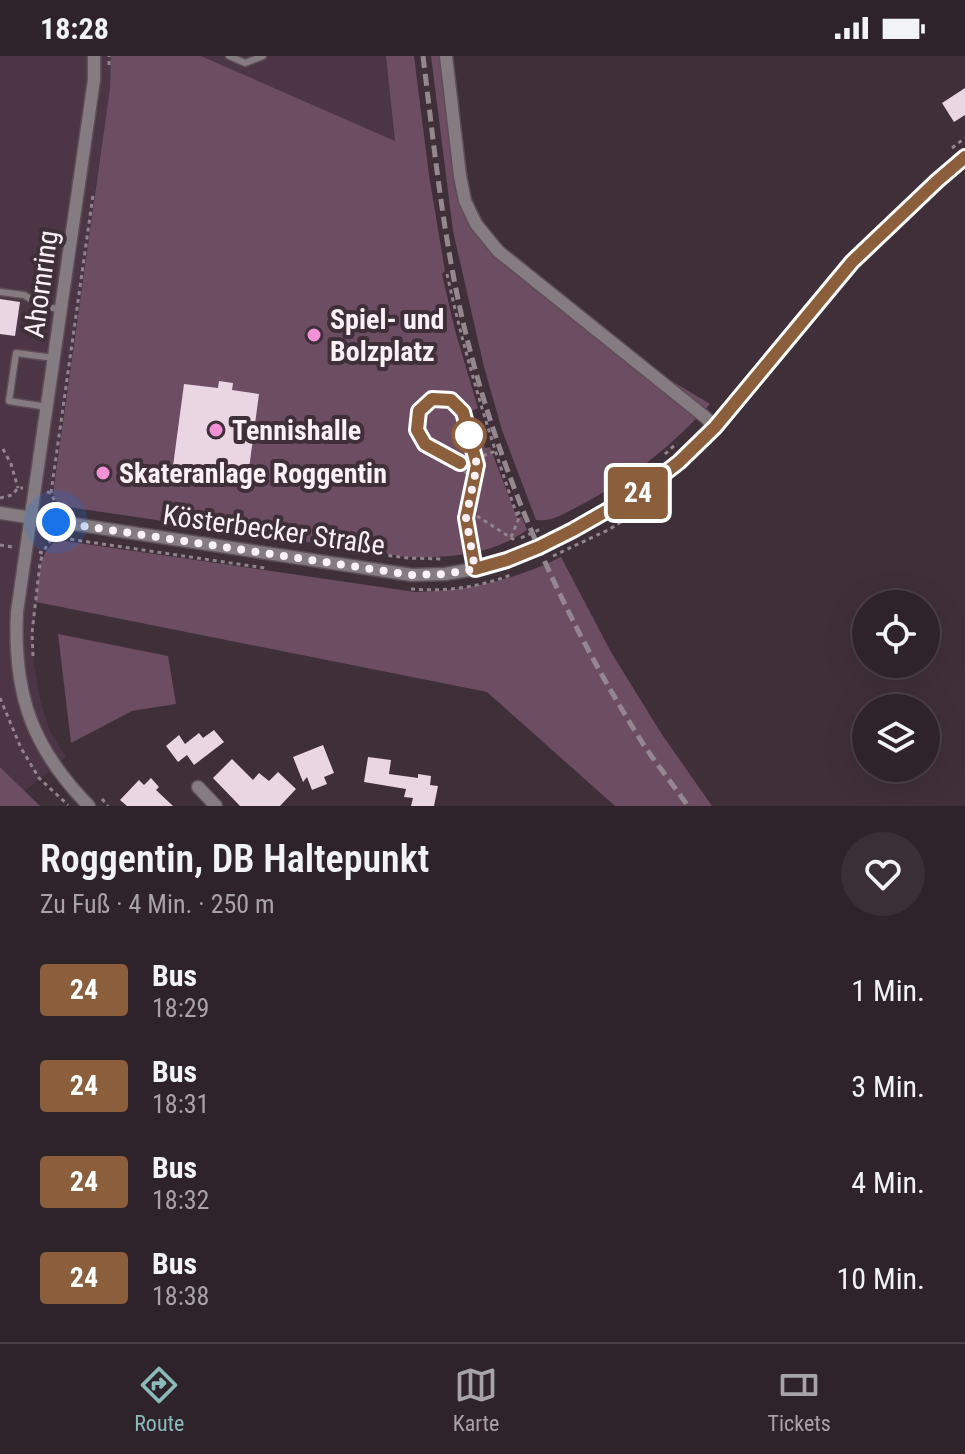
<!DOCTYPE html>
<html lang="de">
<meta charset="utf-8">
<style>
:root{--surface:#2f232b;--page:#3b2f37;--text:#f1f3f6;--muted:#a7a4a9;--line:#4a4047;--accent:#8bbbb9}
body{margin:0;font-family:"Roboto Condensed",sans-serif;background:var(--page);color:var(--text);height:100vh;display:flex;flex-direction:column;font-size:30px;white-space:nowrap}
*{box-sizing:border-box;margin:0}
p{font-size:26px;color:var(--muted)}
.icon{flex:none;width:44px;height:44px;fill:none;stroke:currentColor;stroke-width:2;stroke-linecap:round;stroke-linejoin:round}
.map{position:relative;height:750px;overflow:hidden}
.panel{display:flex;flex-direction:column;background:var(--surface);flex:1}
.panel>*{flex:none}
.badge{padding:0 16px;border-radius:6px;font-size:28px;line-height:52px}
.buttons{position:absolute;left:852px;top:534px;display:grid;gap:16px}
.buttons a{display:grid;place-items:center;width:88px;height:88px;border-radius:50%;background:var(--surface);box-shadow:0 8px 32px #0002,0 0 0 2px var(--line);font-size:40px}
.you{position:absolute;width:40px;height:40px;margin:-20px;border:6px solid #fff;border-radius:50%;background:#1a73e8;box-shadow:0 0 0 12px #1a73e833}
.map>.badge{position:absolute;translate:-50% -50%;box-shadow:0 0 0 4px #fff}
.round{display:grid;place-items:center;flex:none;width:84px;height:84px;border-radius:42px;background:var(--page)}
.summary{display:flex;align-items:center;justify-content:space-between;height:136px;padding:0 40px}
h1{font-size:38px;font-weight:600;line-height:60px}
ul{padding:0;list-style:none}
li{display:flex;align-items:center;gap:24px;height:96px;padding:0 40px}
li div{flex:1}
li b{display:block;font-size:30px}
li em{font-style:normal}
li .badge{min-width:88px;font-weight:700;text-align:center}
.status{display:flex;justify-content:space-between;align-items:center;height:56px;padding:0 40px;background:var(--surface);direction:ltr}
.status svg{height:22px;fill:currentColor}
.tabs{display:flex;justify-content:space-around;align-items:center;height:112px;border-top:2px solid var(--line);background:var(--surface);font-size:22px;color:var(--muted)}
.tabs a{display:grid;justify-items:center;gap:4px}
.tabs .on{color:var(--accent)}
.map>svg:first-child{display:block}
</style>
<div class="status"><b>18:28</b><svg viewBox="0 0 49 12"><path d="M0 12V9h3v3zM5 12V6h3v6zM10 12V3h3v9zM15 12V0h3v12zM26 1h20v11H26zM47 4h2v5h-2z"/></svg></div>
<div class="map">
<svg width="965" height="750" viewBox="0 0 965 750">
<rect width="100%" height="100%" fill="#3f2f39"/>
<path fill="#4c3645" d="M 0,0 L 111,0 L 110,32 L 41,509 L 33,578 L 34,609 L 40,644 L 50,675 L 66,701 L 25,735 L 0,711 Z
M 201,0 L 386,0 L 396,86 L 251,22 Z"/>
<path fill="#6c4d62" d="M 111,0 L 201,0 L 395,85 L 386,0 L 414,0 L 429,119 L 445,215 L 442,218 L 455,274 L 478,352 L 472,355 L 485,392 L 490,391 L 517,462 L 522,461 L 527,474 C 492,499 450,502 408,501 L 61,450 L 55,444 L 53,437 L 110,32 Z
M 431,0 L 453,0 L 470,141 L 486,171 L 508,196 L 600,270 L 670,324 L 710,348 C 671,391 628,425 577,451 C 563,458 552,466 536,464 L 502,374 L 484,311 L 453,175 Z
M 58,484 L 415,536 C 467,535 514,524 561,501 L 611,596 L 661,677 L 712,750 L 615,750 L 487,636 L 36,546 C 39,524 37,495 58,484 Z
M 58,578 L 168,600 L 176,648 L 132,655 L 71,687 Z
M 0,711 L 40,750 L 0,750 Z"/>
<path fill="#ead5e2" d="M 965,32 L 965,59 L 954,66 L 942,47 Z
M 0,243 L 20,246 L 15,280 L 0,278 Z
M 219,325 L 233,327 L 232,334 L 259,338 L 248,420 L 173,410 L 184,328 L 218,332 Z
M 214,674 L 224,686 L 194,709 L 187,699 L 178,706 L 166,690 L 179,679 L 185,688 L 199,677 L 203,682 Z
M 323,689 L 334,717 L 324,721 L 327,728 L 312,734 L 307,721 L 303,726 L 293,701 Z
M 368,701 L 391,704 L 389,718 L 418,722 L 418,718 L 431,720 L 430,729 L 438,730 L 434,750 L 411,750 L 413,742 L 404,741 L 406,733 L 364,726 Z
M 232,703 L 253,724 L 259,717 L 269,725 L 278,716 L 296,733 L 280,750 L 240,750 L 213,722 Z
M 151,722 L 159,731 L 156,734 L 173,750 L 127,750 L 120,744 L 139,724 L 144,729 Z"/>
<g fill="none" stroke-linecap="round" stroke-linejoin="round">
<defs>
<path id="service" d="M 229,0 L 245,7 L 263,0
M 0,236 L 24,239 L 43,251 L 61,253
M 47,351 L 9,345 L 16,297 L 54,302
M 475,426 L 460,407 L 425,388 L 417,374 L 419,355 L 432,343 L 451,344 L 463,356 L 477,409 L 466,462 L 475,513"/>
<path id="minor" d="M 446,0 L 460,120 L 465,145 L 476,168 L 498,195 L 705,361 L 715,371
M 0,457 L 412,519 L 445,518 L 475,513 L 507,504 L 539,491 L 607,456 L 643,434 L 679,406 L 715,371 L 852,206 L 937,125 L 965,101
M 198,731 L 216,750
M 89,750 C 32,692 13,638 17,556 L 94,24 L 94,0"/>
</defs>
<use href="#service" stroke="#5d4e57" stroke-width="9"/>
<use href="#minor" stroke="#5d4e57" stroke-width="15"/>
<path stroke="#91848c" stroke-width="3" stroke-dasharray="4 4" stroke-linecap="butt" d="M 109,9 L 109,0
M 952,92 L 965,82
M 447,218 C 465,301 490,382 518,462
M 3,393 L 11,408 L 18,432
M 665,398 L 677,387
M 483,400 L 498,394
M 627,427 L 650,410
M 47,436 L 51,437 L 57,451
M 51,437 L 93,139
M 0,442 L 12,439 L 18,432 L 23,432
M 477,460 L 516,485
M 511,481 L 519,462 L 518,457 L 520,456
M 521,482 L 543,472
M 0,489 L 12,491
M 317,490 L 408,502 L 441,503
M 39,496 L 43,497 L 48,487 L 55,481 L 265,512
M 553,500 L 610,473 L 652,446
M 411,533 C 445,536 481,531 513,518
M 33,600 L 32,577 L 40,507 L 43,497
M 0,642 L 21,692 L 39,722 L 68,749
M 102,743 L 108,750"/>
<use href="#service" stroke="#857c82" stroke-width="6"/>
<use href="#minor" stroke="#857c82" stroke-width="12"/>
<path stroke="#94878f" stroke-width="5" stroke-dasharray="12 6" stroke-linecap="butt" d="M 423,0 C 434,90 443,181 464,270 C 499,418 563,562 645,691 C 659,711 674,730 688,750"/>
</g>
<g fill="none" stroke-linecap="round" stroke-linejoin="round">
<defs>
<path id="line" d="M 460,407 L 425,388 L 417,374 L 419,355 L 432,343 L 451,344 L 463,356 L 477,409 L 466,462 L 475,513 L 507,504 L 539,491 L 573,474 L 643,434 L 679,406 L 715,371 L 852,206 L 937,125 L 965,101"/>
</defs>
<use href="#line" stroke="#fff" stroke-width="18"/>
<use href="#line" stroke="#8b5e3c" stroke-width="12"/>
<path stroke="#faf0f6" stroke-width="8" stroke-dasharray="0 14.4" d="M 56,466 L 412,519 L 445,518 L 475,513 L 466,462 L 477,409 L 469,379"/>
</g>
<g fill="#f391d6" stroke="#3f2f39" stroke-width="3">
<circle cx="314" cy="279" r="8"/>
<circle cx="216" cy="374" r="8"/>
<circle cx="103" cy="417" r="8"/>
</g>
<circle fill="#fff" stroke="#8b5e3c" stroke-width="4" cx="469" cy="379" r="16"/>
<g text-anchor="middle" dominant-baseline="central" stroke-width="8" stroke-linejoin="round" paint-order="stroke">
<g font-size="28" fill="#faf0f6" stroke="#3f2f39">
<text transform="translate(41 228) rotate(-82)">Ahornring</text>
<text transform="translate(274 474) rotate(8)">Kösterbecker Straße</text>
</g>
<g font-size="28" font-weight="bold" fill="#faf0f6" stroke="#3f2f39" text-anchor="start">
<text x="330" y="263">Spiel- und<tspan x="330" dy="32">Bolzplatz</tspan></text>
<text x="232" y="374">Tennishalle</text>
<text x="119" y="417">Skateranlage Roggentin</text>
</g>
</g>
</svg>
<div class="buttons">
<a><svg class="icon" aria-label="locate" viewBox="0 0 24 24"><circle cx="12" cy="12" r="6"/><path d="M12 2v4M12 18v4M2 12h4M18 12h4"/></svg></a>
<a><svg class="icon" aria-label="layers" viewBox="0 0 24 24"><path d="M12 4l9 5-9 5-9-5zM3 14l9 5 9-5"/></svg></a>
</div>
<div class="you" style="left:56px;top:466px"></div>
<b class="badge" style="left:638px;top:437px;background:#8b5e3c;color:#fff">24</b>
</div>
<section class="panel">
<div class="summary"><div><h1>Roggentin, DB Haltepunkt</h1><p>Zu Fuß · 4 Min. · 250 m</p></div><a class="round"><svg class="icon" aria-label="heart" viewBox="0 0 24 24"><path d="M12 20l-8-8c-3-5 5-10 8-4 3-6 11-1 8 4z"/></svg></a></div>
<ul>
<li><span class="badge" style="background:#8b5e3c;color:#fff">24</span><div><b>Bus</b><p>18:29</p></div><em>1 Min.</em></li>
<li><span class="badge" style="background:#8b5e3c;color:#fff">24</span><div><b>Bus</b><p>18:31</p></div><em>3 Min.</em></li>
<li><span class="badge" style="background:#8b5e3c;color:#fff">24</span><div><b>Bus</b><p>18:32</p></div><em>4 Min.</em></li>
<li><span class="badge" style="background:#8b5e3c;color:#fff">24</span><div><b>Bus</b><p>18:38</p></div><em>10 Min.</em></li>
</ul>
</section>
<nav class="tabs">
<a class="on"><svg class="icon" aria-label="directions" viewBox="0 0 24 24"><path d="M12 3l9 9-9 9-9-9zM9 14v-3h6M13 9l2 2-2 2"/></svg>Route</a>
<a><svg class="icon" aria-label="map" viewBox="0 0 24 24"><path d="M3 6l6-2 6 2 6-2v14l-6 2-6-2-6 2zM9 4v14M15 6v14"/></svg>Karte</a>
<a><svg class="icon" aria-label="tickets" viewBox="0 0 24 24"><path d="M3 7h18v10H3zM15 7v10"/></svg>Tickets</a>
</nav>
